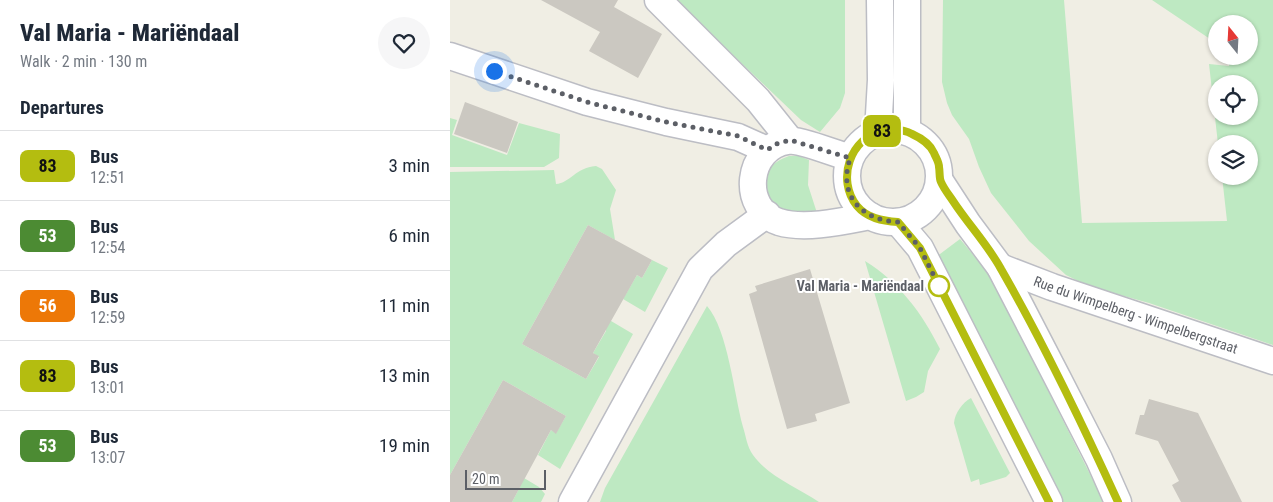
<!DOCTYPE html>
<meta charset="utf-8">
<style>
:root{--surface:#fff;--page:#f6f6f7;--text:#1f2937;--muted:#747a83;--line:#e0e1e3}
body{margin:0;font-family:"Roboto Condensed",sans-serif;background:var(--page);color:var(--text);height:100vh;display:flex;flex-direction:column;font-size:19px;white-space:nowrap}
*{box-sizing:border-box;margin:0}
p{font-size:16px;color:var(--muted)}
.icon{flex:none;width:28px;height:28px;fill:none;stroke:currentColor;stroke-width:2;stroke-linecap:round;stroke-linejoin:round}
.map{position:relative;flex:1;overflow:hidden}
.details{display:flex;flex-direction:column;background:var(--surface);width:450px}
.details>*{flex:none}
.badge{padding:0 10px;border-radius:8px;font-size:18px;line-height:32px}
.needle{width:32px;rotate:342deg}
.fabs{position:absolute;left:758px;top:15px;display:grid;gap:10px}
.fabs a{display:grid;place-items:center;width:50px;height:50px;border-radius:50%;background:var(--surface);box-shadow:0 1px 4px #0004;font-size:25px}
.scale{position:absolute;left:15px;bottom:12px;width:81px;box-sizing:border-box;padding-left:5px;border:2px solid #5c5f66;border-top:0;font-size:14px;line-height:18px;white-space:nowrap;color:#5c5f66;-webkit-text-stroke:4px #fff;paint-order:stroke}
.you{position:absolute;width:25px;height:25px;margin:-12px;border:4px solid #fff;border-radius:50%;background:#1a73e8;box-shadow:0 0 0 8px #1a73e833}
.map>.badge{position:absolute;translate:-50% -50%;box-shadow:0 0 0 2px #fff}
h2{padding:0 20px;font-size:19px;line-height:45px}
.round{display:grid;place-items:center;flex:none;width:52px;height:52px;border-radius:26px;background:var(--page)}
.summary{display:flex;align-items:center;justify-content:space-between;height:85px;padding:0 20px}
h1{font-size:24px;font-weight:800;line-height:38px}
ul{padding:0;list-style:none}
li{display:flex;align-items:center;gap:15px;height:70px;padding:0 20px;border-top:1px solid var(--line)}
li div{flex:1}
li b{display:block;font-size:19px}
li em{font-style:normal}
li .badge{min-width:55px;font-weight:700;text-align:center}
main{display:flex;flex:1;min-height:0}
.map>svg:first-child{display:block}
</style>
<main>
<section class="details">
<div class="summary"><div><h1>Val Maria - Mariëndaal</h1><p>Walk · 2 min · 130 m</p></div><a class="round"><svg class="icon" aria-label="heart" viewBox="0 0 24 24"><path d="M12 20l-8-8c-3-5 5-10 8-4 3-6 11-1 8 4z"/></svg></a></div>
<h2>Departures</h2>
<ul>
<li><span class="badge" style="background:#b4bd10;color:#111">83</span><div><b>Bus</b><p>12:51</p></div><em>3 min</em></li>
<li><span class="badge" style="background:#4c8b33;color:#fff">53</span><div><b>Bus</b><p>12:54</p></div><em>6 min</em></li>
<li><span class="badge" style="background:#ed7807;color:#fff">56</span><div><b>Bus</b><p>12:59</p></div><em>11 min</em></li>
<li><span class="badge" style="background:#b4bd10;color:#111">83</span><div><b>Bus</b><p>13:01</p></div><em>13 min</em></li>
<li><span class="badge" style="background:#4c8b33;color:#fff">53</span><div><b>Bus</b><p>13:07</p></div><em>19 min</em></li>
</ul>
</section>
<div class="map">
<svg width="823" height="502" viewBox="0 0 823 502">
<rect width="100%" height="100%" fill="#f0eee4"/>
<path fill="#bee9c2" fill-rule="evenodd" d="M 225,0 L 395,0 L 395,93 L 390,108 L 370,132 L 351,120 Z
M 493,0 L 614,0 L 632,223 L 777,221 L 772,176 L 799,176 L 799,144 L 768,144 L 759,64 L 779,66 L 780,56 L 799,56 L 799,24 L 766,24 L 766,43 L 702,0 L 823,0 L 823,345 L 699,303 L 638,286 L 616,275 L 579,241 L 541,193 L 529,167 L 519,139 L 502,115 L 497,103 L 492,82 ZM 766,84 L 799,84 L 799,116 L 766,116 Z
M 0,118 L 7,120 L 2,135 L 57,155 L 69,123 L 110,134 L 109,158 L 94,167 L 0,167 Z
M 339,156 L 349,156 L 359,160 L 358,185 L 367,213 C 356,213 343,214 332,209 C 319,203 311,185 318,172 C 322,163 331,159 339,156 Z
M 146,166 L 152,169 L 166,190 L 160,209 L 165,240 L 138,225 L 72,344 L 136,379 L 149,357 L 143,353 L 156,331 L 156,318 L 183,334 L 110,469 L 88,455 L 101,430 L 106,433 L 116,416 L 53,380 L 0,475 L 0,172 L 104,170 L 106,184 C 120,183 125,168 146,166 Z
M 510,239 L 535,269 L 543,281 L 654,502 L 612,502 L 486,257 Z
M 202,260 L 218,268 L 195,312 L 173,299 L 187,275 L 192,278 Z
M 415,261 C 449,282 472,313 490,349 L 478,371 L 474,392 L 466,397 L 456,401 Z
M 257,306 C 278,330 284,394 293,427 C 296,436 297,447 303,455 C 319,477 347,487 369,502 L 150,502 L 155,488 Z
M 521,398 L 560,473 L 556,477 L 530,485 L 529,479 L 521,482 L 504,423 C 505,413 512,403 521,398 Z
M 69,475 L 89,487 L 95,494 L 91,502 L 62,502 L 70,487 Z"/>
<path fill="#cbc8c1" d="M 91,0 L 168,0 L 164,7 L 212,34 L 188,78 L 139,51 L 150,32 Z
M 15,102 L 68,122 L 57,153 L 4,134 Z
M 138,225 L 202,260 L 192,278 L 187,275 L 143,353 L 149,356 L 136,379 L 72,344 Z
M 360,269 L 400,403 L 365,414 L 367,421 L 337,429 L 299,294 L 307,291 L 305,286 Z
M 53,380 L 116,416 L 106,434 L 101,430 L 62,502 L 0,502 L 0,475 Z
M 699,399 L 748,413 L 792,502 L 731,502 L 722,485 L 729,481 L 708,441 L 685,434 L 690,415 L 694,415 Z"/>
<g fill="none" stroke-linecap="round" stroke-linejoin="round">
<defs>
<g id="minor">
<path d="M 208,0 L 308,100 L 340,140"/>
<path d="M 0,56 L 137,102 L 216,122 L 288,137 L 317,150"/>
<circle cx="443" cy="176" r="46"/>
<path d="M 457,131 L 457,0"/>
<path d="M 428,132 L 431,80 L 430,0"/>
<path d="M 400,158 C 387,154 349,139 338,141 C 296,147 290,209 329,222 C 355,230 394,221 420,216"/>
<path d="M 490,181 L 518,224 L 550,267 L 608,379 L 649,459 L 668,502"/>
<path d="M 448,222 L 470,248 L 599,502"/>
<path id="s1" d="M 550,267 L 602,287 L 823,361"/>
<path d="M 122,502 L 250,269 L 276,244 L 317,214"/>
</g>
</defs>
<use href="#minor" stroke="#bcbdc4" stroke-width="29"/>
<use href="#minor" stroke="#fff" stroke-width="26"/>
</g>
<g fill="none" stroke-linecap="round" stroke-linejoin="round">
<defs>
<path id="line" d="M 599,502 L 470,248 L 448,222 C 432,221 417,218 407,206 C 386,180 400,137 433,131 C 443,129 453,129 462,134 C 471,138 480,144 484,153 C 486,158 489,162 489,167 C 490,172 489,178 491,182 C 494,189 499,195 503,201 C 518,224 538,245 551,269 C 594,344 632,423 668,502"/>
</defs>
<use href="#line" stroke="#fff" stroke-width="11"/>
<use href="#line" stroke="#b4bd10" stroke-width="8"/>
<path stroke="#5c5f66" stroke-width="5" stroke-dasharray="0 9" d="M 44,71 L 137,102 L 216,122 L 288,136 L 317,150 L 326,144 L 340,140 L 400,158 C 399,163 397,168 397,173 C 394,204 420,221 448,222 L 470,248 L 489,286"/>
</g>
<circle fill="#fff" stroke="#b4bd10" stroke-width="2.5" cx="489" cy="286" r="10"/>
<g text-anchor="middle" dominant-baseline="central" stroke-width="4" stroke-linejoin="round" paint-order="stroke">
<g font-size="14" font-weight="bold" fill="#5c5f66" stroke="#fff" text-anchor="end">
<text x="474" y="286">Val Maria - Mariëndaal</text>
</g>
<g font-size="14" fill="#5c5f66" stroke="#fff">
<text stroke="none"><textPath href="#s1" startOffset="144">Rue du Wimpelberg - Wimpelbergstraat</textPath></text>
</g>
</g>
</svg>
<div class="fabs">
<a><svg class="needle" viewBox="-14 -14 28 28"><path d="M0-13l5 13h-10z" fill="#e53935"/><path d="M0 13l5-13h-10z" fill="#747a83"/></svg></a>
<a><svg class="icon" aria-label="locate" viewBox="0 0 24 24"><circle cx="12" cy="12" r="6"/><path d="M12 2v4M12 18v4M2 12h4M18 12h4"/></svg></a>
<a><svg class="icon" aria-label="layers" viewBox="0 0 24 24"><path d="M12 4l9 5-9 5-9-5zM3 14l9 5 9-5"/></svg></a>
</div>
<div class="scale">20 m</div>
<div class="you" style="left:44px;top:71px"></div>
<b class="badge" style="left:432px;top:131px;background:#b4bd10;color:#111">83</b>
</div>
</main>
